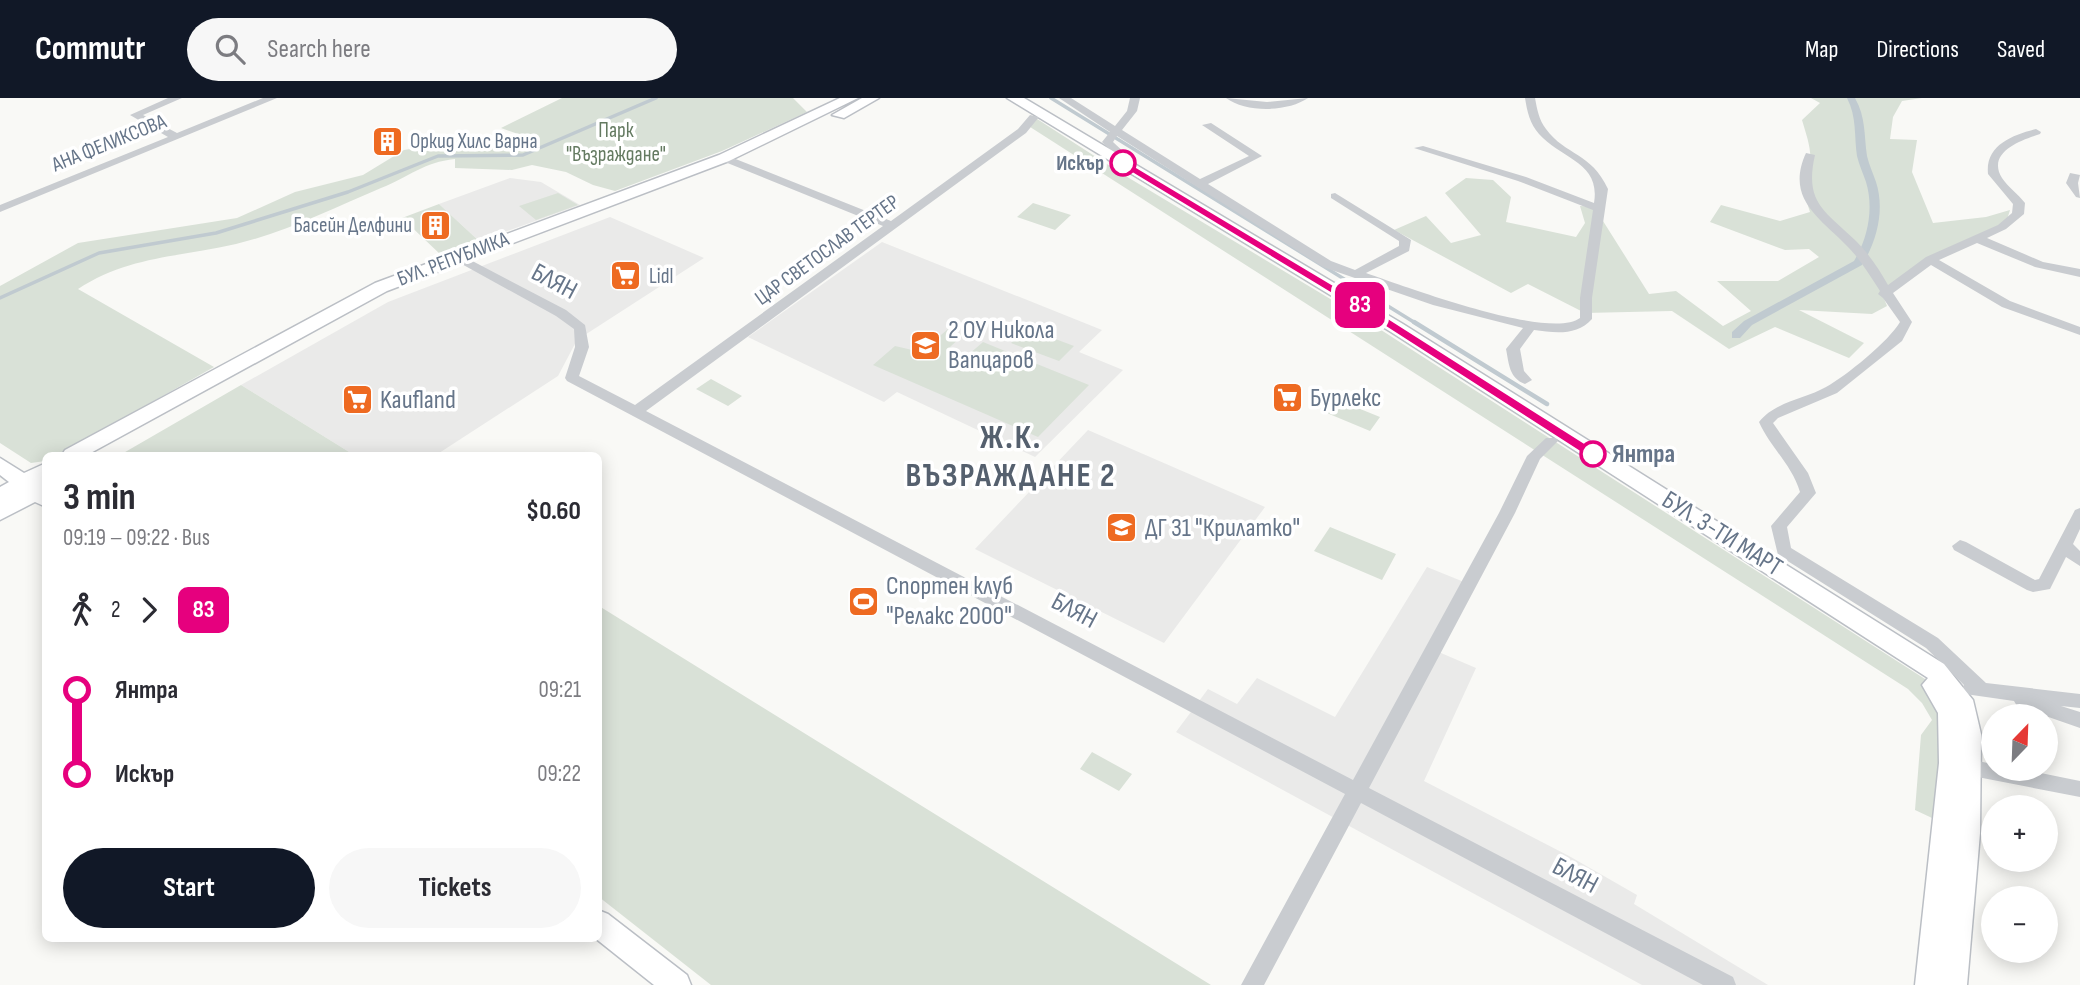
<!DOCTYPE html>
<meta charset="utf-8">
<style>
:root{--surface:#fff;--page:#f7f7f7;--text:#2b2b33;--muted:#7c7c81;--accent:#111827}
body{margin:0;font-family:"Sofia Sans Condensed",sans-serif;background:var(--page);color:var(--text);height:100vh;display:flex;flex-direction:column;font-size:26px;white-space:nowrap}
*{box-sizing:border-box;margin:0}
p{font-size:23px;color:var(--muted)}
.icon{flex:none;width:38px;height:38px;fill:none;stroke:currentColor;stroke-width:2;stroke-linecap:round;stroke-linejoin:round}
.map{position:relative;flex:1;overflow:hidden}
.drawer{position:absolute;left:42px;top:354px;width:560px;height:490px;display:flex;flex-direction:column;background:var(--surface);border-radius:10px;box-shadow:0 4px 18px #0003}
.drawer>*{flex:none}
.badge{padding:0 14px;border-radius:10px;font-size:24px;line-height:46px}
.needle{width:46px;rotate:23deg}
.controls{position:absolute;left:1981px;top:606px;display:grid;gap:14px}
.controls a{display:grid;place-items:center;width:77px;height:77px;border-radius:50%;background:var(--surface);box-shadow:0 4px 18px #0003;font-size:35px}
.map>.badge{position:absolute;translate:-50% -50%;box-shadow:0 0 0 4px #fff}
.legs{display:flex;align-items:center;gap:10px;height:77px;padding:0 21px;font-size:23px}
.legs p{margin-inline-start:auto}
.summary{display:flex;align-items:center;justify-content:space-between;height:119px;padding:0 21px}
h1{font-size:38px;font-weight:700;line-height:52px}
.primary-button{display:flex;gap:14px;margin-top:auto;padding:14px 21px}
.primary-button a{flex:1;height:80px;border-radius:42px;background:var(--accent);color:#fff;font-size:28px;font-weight:700;line-height:80px;text-align:center}
.primary-button a+a{background:var(--page);color:var(--text)}
ul{padding:0 21px;list-style:none}
li{display:flex;align-items:center;gap:24px;height:84px;font-size:26px}
li i{display:grid;place-items:center;width:10px;height:100%;margin:0 9px;background:currentColor}
li i::after{content:'';width:18px;height:18px;margin:-9px;border:5px solid;border-radius:50%;background:var(--surface)}
li p{margin-inline-start:auto}
li:first-child i{background:linear-gradient(#0000 50%,currentColor 0)}
li:last-child i{background:linear-gradient(currentColor 50%,#0000 0)}
header{display:flex;align-items:center;gap:42px;box-sizing:border-box;height:98px;padding:0 35px;background:var(--accent);color:#fff}
header strong{font-size:33px}
nav{display:flex;gap:38px;margin-inline-start:auto;font-size:24px}
.search{width:490px;height:63px;background:var(--page);display:flex;align-items:center;gap:18px;box-sizing:border-box;padding:0 24px;border-radius:38px;color:var(--muted);font-size:26px}
.map>svg:first-child{display:block}
</style>
<header>
<strong>Commutr</strong>
<div class="search"><svg class="icon" aria-label="search" viewBox="0 0 24 24"><circle cx="10" cy="10" r="6"/><path d="M15 15l6 6"/></svg>Search here</div>
<nav><a>Map</a><a>Directions</a><a>Saved</a></nav>
</header>
<div class="map">
<svg width="2080" height="887" viewBox="0 0 2080 887">
<rect width="100%" height="100%" fill="#f9f9f6"/>
<path fill="#eaeae9" d="M 510,80 L 541,84 L 580,107 L 479,143 L 439,106 Z
M 610,119 L 704,160 L 577,242 L 558,278 L 436,357 L 354,357 L 241,287 L 388,204 Z
M 882,144 L 1102,232 L 1079,254 L 1123,272 L 1035,359 L 897,294 L 884,304 L 748,239 Z
M 1088,332 L 1265,409 L 1164,545 L 975,451 Z
M 1427,469 L 1469,486 L 1434,552 L 1476,570 L 1424,683 L 1569,758 L 1637,797 L 1634,806 L 1768,887 L 1642,887 L 1176,634 L 1208,591 L 1237,606 L 1257,580 L 1335,619 Z"/>
<path fill="#d9e1d7" d="M 562,0 L 793,0 L 807,14 L 722,53 L 615,93 L 593,87 L 566,74 L 532,67 L 512,72 L 455,70 L 455,61 C 424,64 409,79 381,90 C 334,110 286,134 236,146 C 180,159 128,158 78,191 L 214,269 L 58,357 L 46,357 L 45,363 L 31,365 L 0,345 L 0,188 L 78,145 L 237,120 L 295,94 L 363,77 L 404,52 L 454,44 L 470,36 L 494,44 L 516,44 L 517,41 L 512,39 L 521,37 L 501,30 Z
M 1811,0 L 1922,0 L 1902,3 L 1893,19 L 1890,41 L 1917,42 L 1912,74 L 1933,125 L 1986,119 L 2010,112 L 2006,125 L 1881,193 L 1887,208 L 1872,216 L 1799,212 L 1864,245 L 1849,260 L 1775,229 L 1729,251 L 1672,213 L 1585,215 L 1528,186 L 1511,195 L 1394,132 L 1426,118 L 1451,145 L 1481,137 L 1445,95 L 1466,80 L 1493,82 L 1511,99 L 1506,124 L 1576,139 L 1585,125 L 1580,108 L 1603,109 L 1603,123 L 1649,196 L 1676,193 L 1723,228 L 1751,213 L 1717,183 L 1778,183 L 1819,159 L 1809,151 L 1785,152 L 1710,124 L 1721,107 L 1780,123 L 1810,114 C 1800,83 1806,93 1810,66 C 1812,51 1806,36 1802,22 L 1820,5 Z
M 1034,19 L 1124,77 L 1367,223 L 1939,590 L 1947,727 L 1915,712 L 1921,637 L 1932,622 L 1922,605 L 1908,591 L 1027,27 Z
M 558,95 L 578,107 L 536,122 L 519,108 Z
M 1033,105 L 1071,117 L 1055,132 L 1017,119 Z
M 439,106 L 479,143 L 441,157 L 402,120 Z
M 1026,230 L 1074,248 L 1059,263 L 1011,245 Z
M 948,231 L 963,237 L 950,249 L 968,257 L 983,244 L 1089,287 L 1038,339 L 873,267 L 895,248 L 921,254 Z
M 711,281 L 742,298 L 728,308 L 696,291 Z
M 241,287 L 354,357 L 120,357 Z
M 1333,300 L 1380,319 L 1370,333 L 1322,313 Z
M 1330,429 L 1396,456 L 1382,482 L 1314,453 Z
M 599,508 L 1211,887 L 711,887 L 599,799 Z
M 1092,654 L 1132,676 L 1119,693 L 1080,671 Z"/>
<g fill="none" stroke-linecap="round" stroke-linejoin="round">
<path stroke="#c0cad0" stroke-width="3.5" d="M 1051,0 L 1417,226
M 0,200 L 99,155 L 216,135 L 348,94 L 438,58 L 523,57 L 656,0"/>
<path stroke="#c0cad0" stroke-width="4.5" d="M 1414,224 L 1547,306"/>
<path fill="#c0cad0" fill-rule="evenodd" d="M 1847,0 L 1855,0 C 1866,19 1864,38 1867,58 C 1869,67 1873,75 1876,84 C 1885,112 1877,143 1862,167 L 1752,227 L 1740,240 L 1732,240 L 1732,234 L 1744,223 L 1854,163 C 1868,140 1874,110 1866,84 C 1863,75 1859,67 1857,58 C 1854,38 1857,19 1847,0 Z"/>
<defs>
<path id="secondary" d="M 840,0 L 858,0 L 729,63 L 387,193 L 87,357 L 62,357 L 65,352 L 375,185 L 719,57 Z
M 862,0 L 879,0 L 844,20 L 832,17 Z
M 1007,0 L 1024,0 L 1403,226 L 1944,566 L 1973,602 L 1981,636 L 1980,735 L 1967,887 L 1915,887 L 1939,665 L 1938,615 L 1922,587 L 1928,580 L 1391,234 Z
M 0,360 L 24,375 L 46,365 L 46,381 L 42,383 L 46,382 L 46,409 L 35,404 L 0,422 L 0,389 L 9,384 L 0,377 Z
M 598,812 L 608,816 L 687,877 L 691,887 L 654,887 L 595,840 L 598,840 Z"/>
</defs>
<use href="#secondary" stroke="#bbbfc5" stroke-width="3"/>
<path fill="#c9ccd0" fill-rule="evenodd" d="M 168,0 L 182,0 L 143,17 L 177,35 L 263,0 L 277,0 L 0,114 L 0,107 L 168,39 L 130,17 Z
M 1059,0 L 1071,0 L 1115,28 L 1127,13 L 1130,0 L 1140,0 L 1137,13 L 1122,32 L 1200,81 L 1249,58 L 1202,27 L 1211,25 L 1262,58 L 1208,86 L 1331,163 L 1355,172 L 1399,148 L 1399,143 L 1331,100 L 1331,96 L 1335,95 L 1411,142 L 1409,153 L 1366,175 C 1404,188 1550,243 1580,220 L 1580,200 L 1593,112 L 1518,83 L 1414,50 L 1423,48 L 1526,79 L 1594,105 C 1601,64 1561,61 1539,36 C 1530,26 1527,13 1525,0 L 1535,0 C 1537,11 1539,22 1546,31 C 1566,58 1591,54 1608,91 L 1592,200 L 1592,221 C 1577,238 1555,235 1534,232 L 1520,251 L 1524,273 L 1532,282 L 1525,286 C 1509,280 1509,266 1506,251 L 1523,230 L 1433,207 L 1323,169 L 1117,38 L 1113,44 L 1128,58 L 1126,66 L 1118,66 L 1117,59 L 1102,44 L 1110,34 Z
M 1226,0 L 1267,4 L 1308,0 C 1288,14 1246,15 1226,0 Z
M 1030,17 L 1039,19 L 1026,35 L 646,313 L 1353,682 L 1499,415 L 1527,358 L 1546,340 L 1556,340 L 1558,343 L 1540,361 L 1515,415 L 1369,690 L 1733,879 L 1736,887 L 1703,887 L 1361,705 L 1264,887 L 1241,887 L 1345,696 L 567,283 L 565,280 L 575,249 L 574,231 L 556,218 L 449,159 L 451,156 L 459,156 L 566,212 L 585,227 L 589,249 L 579,278 L 635,307 L 883,128 L 720,62 L 720,58 L 728,58 L 891,123 L 1018,31 Z
M 2036,31 L 2041,34 L 2040,36 C 2022,42 1986,54 2002,80 C 2008,89 2018,96 2025,105 L 2024,116 L 2006,131 L 1987,140 L 2043,164 L 2080,171 L 2080,179 L 2035,169 L 1977,145 L 1939,162 L 2010,203 L 2080,229 L 2080,237 L 2002,209 L 1931,167 L 1893,195 L 1912,224 L 1902,243 L 1837,295 L 1778,320 L 1773,325 L 1808,375 L 1816,395 L 1787,429 L 1791,450 L 1938,540 L 1986,585 L 2080,596 L 2080,610 L 2061,608 L 2080,614 L 2080,630 L 2017,608 L 2014,603 L 1965,596 L 1962,591 L 1964,587 L 1926,550 L 1778,457 L 1771,428 L 1800,394 C 1792,367 1770,349 1759,324 C 1774,304 1805,301 1826,289 C 1846,278 1889,243 1900,224 L 1883,200 L 1878,196 L 1880,193 C 1870,178 1861,162 1848,149 C 1820,120 1785,101 1806,55 L 1815,57 C 1804,105 1825,113 1856,143 C 1869,156 1879,171 1888,187 L 1926,159 L 1998,127 L 2012,115 L 2013,106 L 1988,76 C 1985,47 2013,37 2036,31 Z
M 2070,75 L 2080,77 L 2078,85 L 2080,100 L 2076,99 L 2066,85 Z
M 2080,410 L 2080,431 L 2073,446 L 2080,453 L 2080,468 L 2066,459 L 2050,491 L 2033,494 L 2027,492 L 1954,452 L 1952,448 L 1960,442 L 1966,444 L 2035,482 L 2039,481 L 2075,412 Z
M 1962,660 L 1993,666 L 1993,670 L 2016,670 L 2080,683 L 2080,699 L 1962,676 L 1955,674 L 1953,668 L 1955,662 Z"/>
<use href="#secondary" fill="#fff" fill-rule="evenodd"/>
</g>
<path fill="#e6007e" stroke="#fff" stroke-width="2" d="M 1119,63 L 1126,63 L 1380,215 L 1597,353 L 1597,359 L 1588,359 L 1372,220 L 1119,67 Z"/>
<defs>
<symbol id="building-square" viewBox="-11 -11 22 22"><rect x="-9" y="-9" width="18" height="18" rx="4" fill="#ee6a21" stroke="#fff"/><path d="M-4-6H4V6H1V3H-1V6H-4ZM-2.5-4.3h1.7v1.8h-1.7ZM.8-4.3h1.7v1.8H.8ZM-2.5-1h1.7V.8h-1.7ZM.8-1h1.7V.8H.8Z" fill="#fff"/></symbol>
<symbol id="supermarket-square" viewBox="-11 -11 22 22"><rect x="-9" y="-9" width="18" height="18" rx="4" fill="#ee6a21" stroke="#fff"/><path d="M-6-5.5h2.5l.6 2H6L4.5 2H-2.5L-4.4-4H-6ZM-1.5 3.2a1.3 1.3 0 1 0 .1 0ZM3 3.2a1.3 1.3 0 1 0 .1 0Z" fill="#fff"/></symbol>
<symbol id="school-square" viewBox="-11 -11 22 22"><rect x="-9" y="-9" width="18" height="18" rx="4" fill="#ee6a21" stroke="#fff"/><path d="M0-5L7-2L0 1L-7-2ZM-4 1L0 2.5L4 1V4Q0 6-4 4Z" fill="#fff"/></symbol>
<symbol id="stadium-square" viewBox="-11 -11 22 22"><rect x="-9" y="-9" width="18" height="18" rx="4" fill="#ee6a21" stroke="#fff"/><path d="M0-5a6.5 5 0 1 0 0 10a6.5 5 0 1 0 0-10ZM-3.5-1.8h7v3.6h-7Z" fill="#fff"/></symbol>
</defs>
<g fill-rule="evenodd">
<use href="#building-square" x="370" y="26" width="35" height="35"/>
<use href="#building-square" x="418" y="110" width="35" height="35"/>
<use href="#supermarket-square" x="608" y="160" width="35" height="35"/>
<use href="#school-square" x="908" y="230" width="35" height="35"/>
<use href="#supermarket-square" x="1270" y="282" width="35" height="35"/>
<use href="#supermarket-square" x="340" y="284" width="35" height="35"/>
<use href="#school-square" x="1104" y="412" width="35" height="35"/>
<use href="#stadium-square" x="846" y="486" width="35" height="35"/>
</g>
<g fill="#fff" stroke="#e6007e" stroke-width="3.5">
<circle cx="1123" cy="65" r="12"/>
<circle cx="1593" cy="356" r="12"/>
</g>
<g text-anchor="middle" dominant-baseline="central" stroke-width="7" stroke-linejoin="round" paint-order="stroke">
<g font-size="21" fill="#647a61" stroke="#fff">
<text x="616" y="32">Парк<tspan x="616" dy="24">"Възраждане"</tspan></text>
</g>
<g font-size="21" fill="#667589" stroke="#fff" text-anchor="start">
<text x="410" y="43">Оркид Хилс Варна</text>
<text x="412" y="127" text-anchor="end">Басейн Делфини</text>
<text x="649" y="178">Lidl</text>
</g>
<g font-size="21" fill="#667589" stroke="#fff">
<text transform="translate(109 45) rotate(-22)">АНА ФЕЛИКСОВА</text>
<text transform="translate(827 152) rotate(-36)">ЦАР СВЕТОСЛАВ ТЕРТЕР</text>
<text transform="translate(453 161) rotate(-21)">БУЛ. РЕПУБЛИКА</text>
</g>
<g font-size="21" font-weight="bold" fill="#667589" stroke="#fff" text-anchor="end">
<text x="1104" y="65">Искър</text>
</g>
<g font-size="26" fill="#667589" stroke="#fff">
<text transform="translate(554 184) rotate(28)">БЛЯН</text>
<text transform="translate(1722 436) rotate(32)">БУЛ. 3-ТИ МАРТ</text>
<text transform="translate(1074 513) rotate(28)">БЛЯН</text>
<text transform="translate(1575 778) rotate(28)">БЛЯН</text>
</g>
<g font-size="26" fill="#667589" stroke="#fff" text-anchor="start">
<text x="948" y="232">2 ОУ Никола<tspan x="948" dy="30">Вапцаров</tspan></text>
<text x="1310" y="300">Бурлекс</text>
<text x="380" y="302">Kaufland</text>
<text x="1145" y="430">ДГ 31 "Крилатко"</text>
<text x="886" y="488">Спортен клуб<tspan x="886" dy="30">"Релакс 2000"</tspan></text>
</g>
<g font-size="26" font-weight="bold" fill="#667589" stroke="#fff" text-anchor="start">
<text x="1612" y="356">Янтра</text>
</g>
<g font-size="33" font-weight="bold" letter-spacing="2" fill="#55606e" stroke="#fff">
<text x="1011" y="340">Ж.К.<tspan x="1011" dy="38">ВЪЗРАЖДАНЕ 2</tspan></text>
</g>
</g>
</svg>
<div class="controls">
<a><svg class="needle" viewBox="-14 -14 28 28"><path d="M0-13l5 13h-10z" fill="#e53935"/><path d="M0 13l5-13h-10z" fill="#7c7c81"/></svg></a>
<a>+</a>
<a>−</a>
</div>
<b class="badge" style="left:1360px;top:207px;background:#e6007e;color:#fff">83</b>
<section class="drawer">
<div class="summary"><div><h1>3 min</h1><p>09:19 – 09:22 · Bus</p></div><b>$0.60</b></div>
<div class="legs"><svg class="icon" aria-label="walk" viewBox="0 0 24 24"><circle cx="13" cy="4" r="2"/><path d="M13 8l-2 6 4 7M11 14l-3 7M7 12l3-4h3l4 4"/></svg>2<svg class="icon" aria-label="forward" viewBox="0 0 24 24"><path d="M9 5l7 7-7 7"/></svg><b class="badge" style="background:#e6007e;color:#fff">83</b></div>
<ul>
<li><i style="color:#e6007e"></i><b>Янтра</b><p>09:21</p></li>
<li><i style="color:#e6007e"></i><b>Искър</b><p>09:22</p></li>
</ul>
<div class="primary-button"><a>Start</a><a>Tickets</a></div>
</section>
</div>
